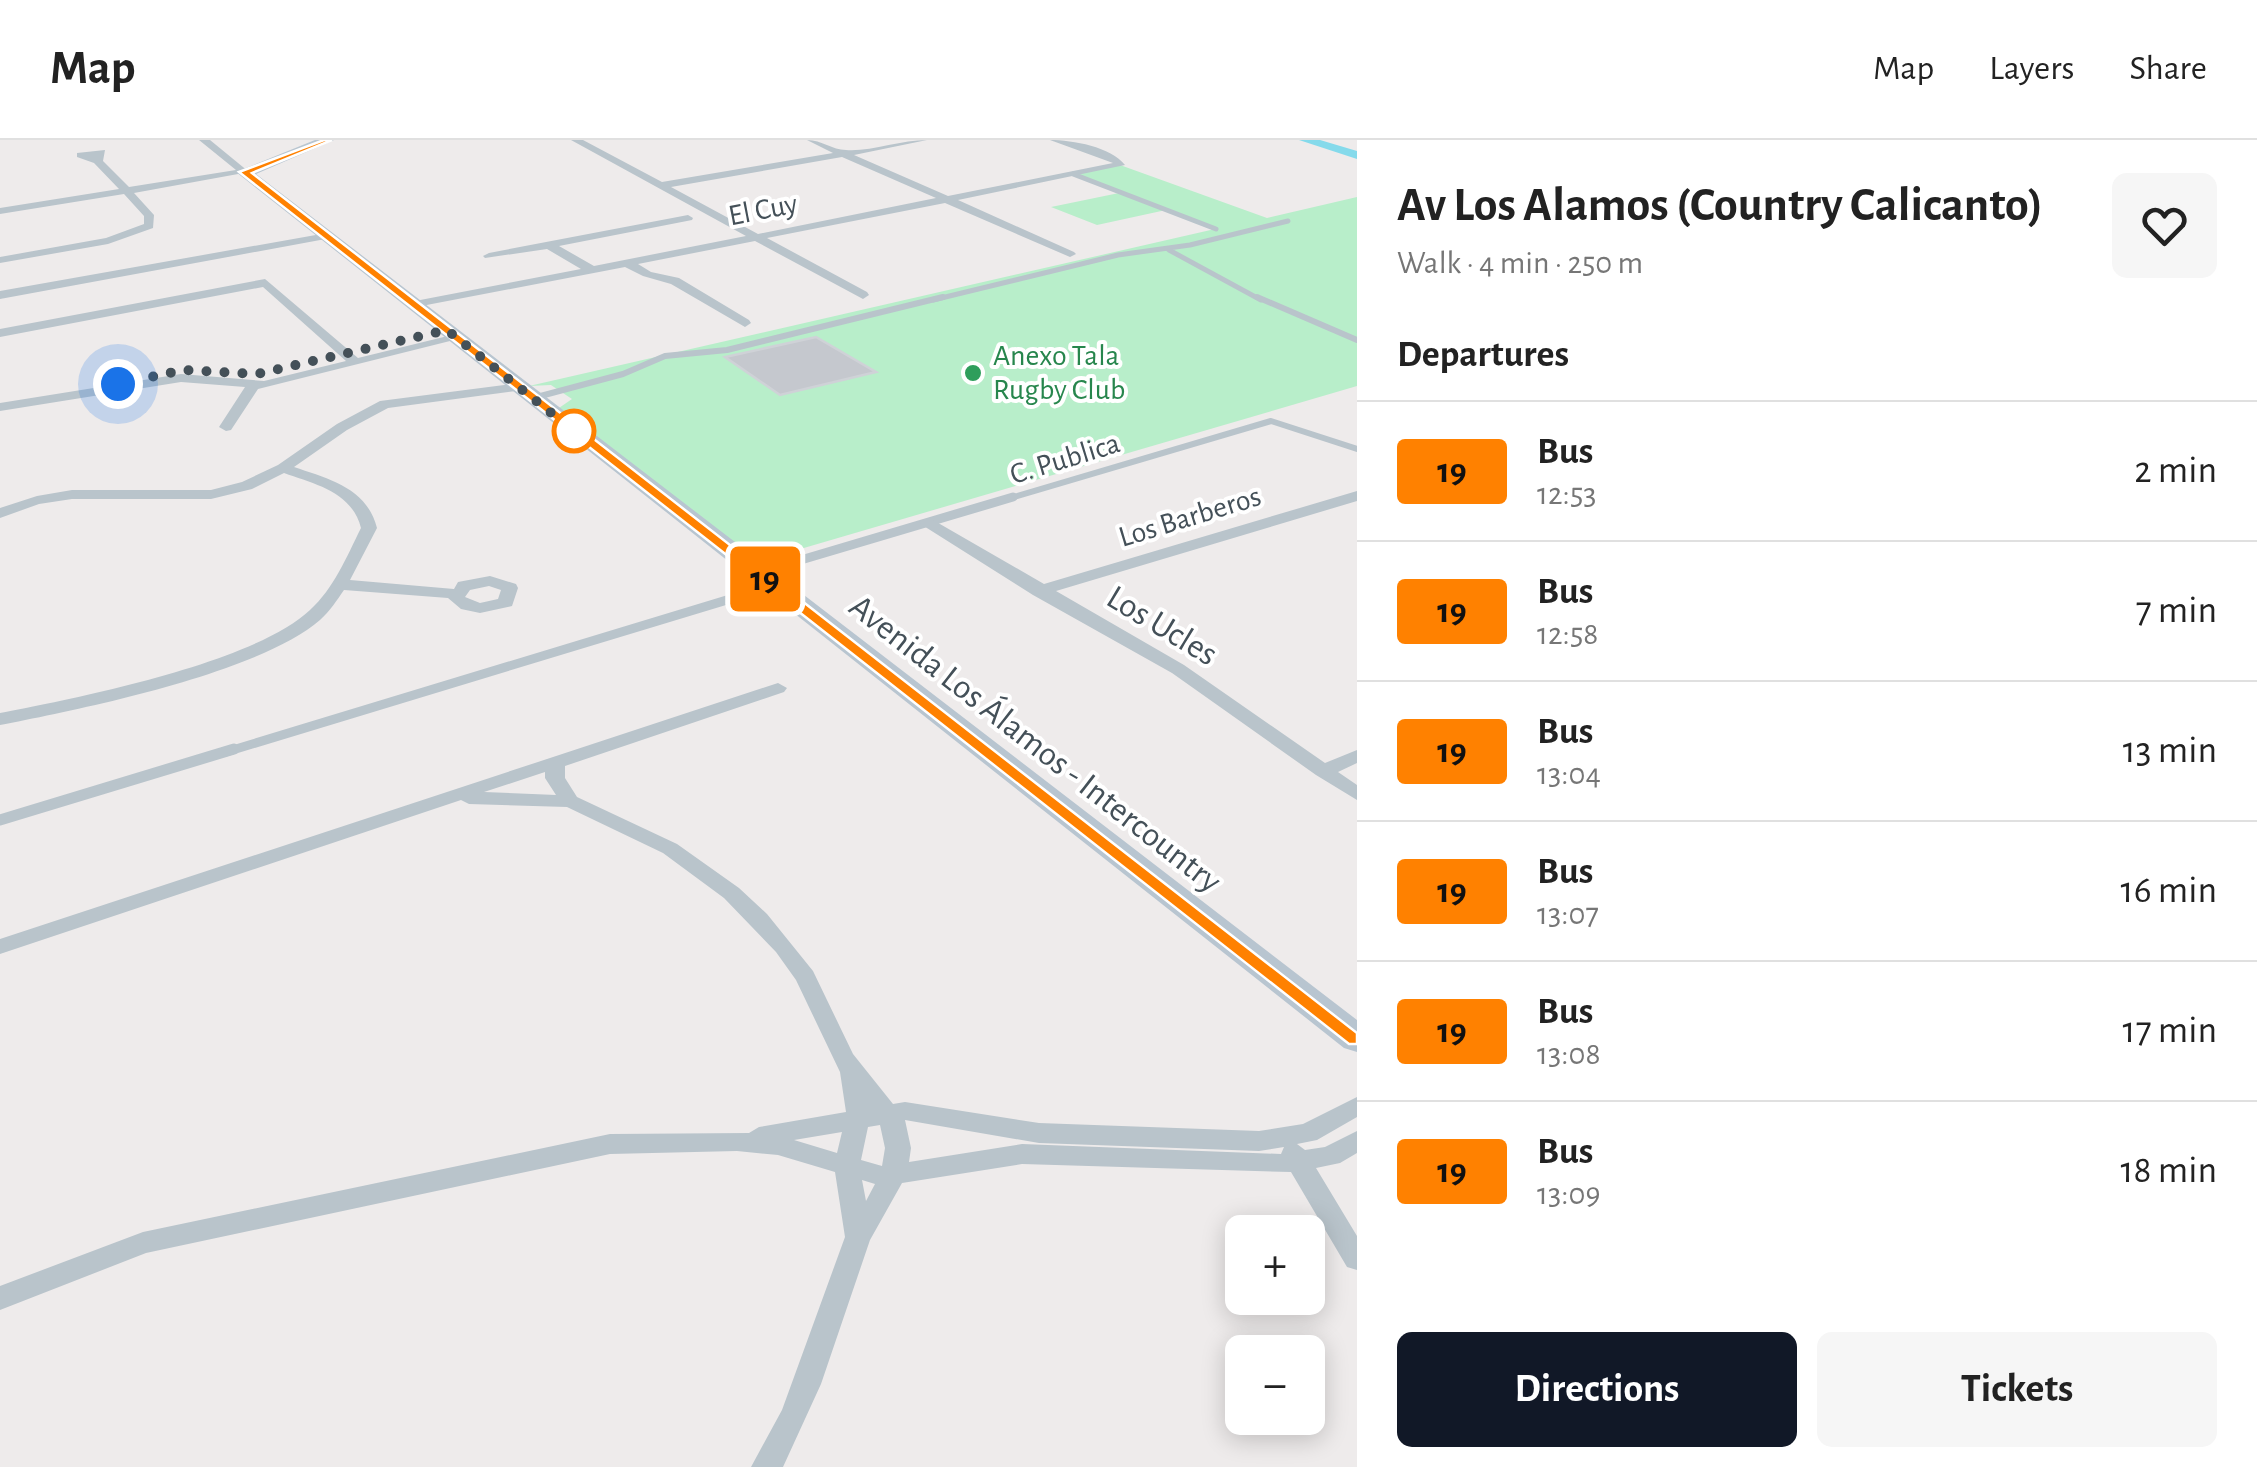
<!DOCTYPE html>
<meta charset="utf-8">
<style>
:root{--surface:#fff;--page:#f6f6f6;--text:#222;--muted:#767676;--line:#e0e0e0;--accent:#111827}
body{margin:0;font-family:"Alegreya Sans",sans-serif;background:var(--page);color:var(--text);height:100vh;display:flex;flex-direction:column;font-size:38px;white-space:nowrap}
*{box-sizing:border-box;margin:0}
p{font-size:32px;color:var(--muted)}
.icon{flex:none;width:55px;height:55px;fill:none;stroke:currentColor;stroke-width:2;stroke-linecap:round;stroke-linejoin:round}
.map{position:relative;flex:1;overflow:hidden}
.details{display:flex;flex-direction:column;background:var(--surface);width:900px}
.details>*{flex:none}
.badge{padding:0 20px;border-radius:8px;font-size:35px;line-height:65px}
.fabs{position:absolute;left:1225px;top:1075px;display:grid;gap:20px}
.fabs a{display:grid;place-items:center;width:100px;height:100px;border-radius:15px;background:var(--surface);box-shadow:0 5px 25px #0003;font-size:50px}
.you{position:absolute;width:50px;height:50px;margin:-25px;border:8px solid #fff;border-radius:50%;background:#1a73e8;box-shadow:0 0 0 15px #1a73e833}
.map>.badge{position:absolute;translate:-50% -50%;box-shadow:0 0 0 5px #fff}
h2{padding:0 40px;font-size:38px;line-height:90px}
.round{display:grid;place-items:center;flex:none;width:105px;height:105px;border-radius:15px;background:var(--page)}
.summary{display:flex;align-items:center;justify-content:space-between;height:170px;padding:0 40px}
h1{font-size:48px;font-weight:700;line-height:75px}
.primary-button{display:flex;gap:20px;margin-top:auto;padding:20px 40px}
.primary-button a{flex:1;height:115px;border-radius:15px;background:var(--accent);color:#fff;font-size:40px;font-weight:700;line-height:115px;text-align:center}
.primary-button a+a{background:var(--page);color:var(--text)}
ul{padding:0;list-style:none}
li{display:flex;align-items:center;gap:30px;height:140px;padding:0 40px;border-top:2px solid var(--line)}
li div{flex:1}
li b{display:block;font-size:38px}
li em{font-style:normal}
li .badge{min-width:110px;font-weight:700;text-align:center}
header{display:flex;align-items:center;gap:60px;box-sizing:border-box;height:140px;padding:0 50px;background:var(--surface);border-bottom:2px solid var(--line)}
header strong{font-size:48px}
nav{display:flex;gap:55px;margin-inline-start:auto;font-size:35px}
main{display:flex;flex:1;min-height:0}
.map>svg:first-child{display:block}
</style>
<header>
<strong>Map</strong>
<nav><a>Map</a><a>Layers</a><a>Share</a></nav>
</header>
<main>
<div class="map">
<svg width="1357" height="1327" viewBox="0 0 1357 1327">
<rect width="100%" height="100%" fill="#eeebeb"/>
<path fill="#b8eeca" d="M 1120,25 L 1267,78 L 1357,57 L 1357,246 L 756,422 L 556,270 L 572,259 L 551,245 L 529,246 L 1215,89 L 1166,70 L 1097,85 L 1051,67 L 1119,53 L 1073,34 Z"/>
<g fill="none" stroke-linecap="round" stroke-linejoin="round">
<path fill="#85daeb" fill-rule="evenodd" d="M 1299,0 L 1320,0 L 1357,11 L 1357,19 Z"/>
</g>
<path fill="#c5c8ce" stroke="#cfd2d7" stroke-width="2.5" d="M 816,197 L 876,232 L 780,255 L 725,217 Z"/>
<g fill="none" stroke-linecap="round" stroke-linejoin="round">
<path stroke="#b9c4cb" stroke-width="5" d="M 1073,34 L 1216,89
M 1169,110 L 1261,160
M 933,160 L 1118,115 L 1190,105 L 1288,81"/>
<path stroke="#b9c4cb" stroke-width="6" d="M 1257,157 L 1357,200
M 533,258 L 623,234 L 665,216 L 727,210 L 943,157
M 1004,360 L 1271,281 L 1357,309"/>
<path stroke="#b9c4cb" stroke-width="9" d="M 784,425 L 1013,357
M 226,612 L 773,446"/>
<path stroke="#b9c4cb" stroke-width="11" d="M 0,680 L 234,609"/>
<path fill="#b9c4cb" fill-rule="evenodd" d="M 199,0 L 210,0 L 249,32 L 134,53 L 154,75 L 153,88 L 108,104 L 0,123 L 0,117 L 106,98 L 144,84 L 144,76 L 124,54 L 0,74 L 0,68 L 119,49 L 94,23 L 77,17 L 77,13 L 105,10 L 103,21 L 129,47 L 236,30 Z
M 571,0 L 583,0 L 662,42 L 833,13 L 807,0 C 822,0 832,10 846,10 C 869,12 901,0 927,0 L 854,15 L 948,56 L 1113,23 L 1050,0 C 1073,0 1111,7 1125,25 L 958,60 L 1074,112 L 1076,114 L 1070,117 L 945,63 L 767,98 L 867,152 L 869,155 L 863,159 L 755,101 L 638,124 L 651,132 L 679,138 L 749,180 L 751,183 L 745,187 L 671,144 L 643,136 L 625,127 L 411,168 L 409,165 L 415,161 L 581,129 L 547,109 L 485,118 L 483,116 L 489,113 L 688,75 L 693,78 L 692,80 L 559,106 L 594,126 L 746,96 ZM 842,17 L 936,58 L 758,94 L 671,47 Z
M 327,93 L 333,96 L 331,98 L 0,159 L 0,151 Z
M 265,139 L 358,218 L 456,194 L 462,198 L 258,249 L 231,290 L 226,291 L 219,287 L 245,247 L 181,242 L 0,271 L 0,263 L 181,234 L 264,241 L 346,221 L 263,147 L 0,197 L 0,189 Z
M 519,243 L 526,247 L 524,250 L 388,268 L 347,290 L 294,327 C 329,339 367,348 377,388 L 350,440 L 454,449 L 458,442 L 490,436 L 516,444 L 518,448 L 512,466 L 480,473 L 461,469 L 448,458 L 344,450 C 337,460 330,471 320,480 C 259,533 82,569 0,585 L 0,573 C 77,558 254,523 310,470 C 334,448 346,418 361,388 C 352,352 315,344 284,333 L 252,349 L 211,359 L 72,359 L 39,364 L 0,378 L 0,368 L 37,356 L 72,350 L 211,350 L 242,342 L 278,325 L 337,284 L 380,261 ZM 489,446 L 501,450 L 498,459 L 480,463 L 465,457 L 470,450 Z
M 1357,351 L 1357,361 L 1056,451 L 1184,525 L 1325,623 L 1357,610 L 1357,623 L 1338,632 L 1357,645 L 1357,660 L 1316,635 L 1172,533 L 1033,455 L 919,383 L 921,380 L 933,380 L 1044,444 Z
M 778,543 L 787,548 L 784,552 L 565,626 L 565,638 L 577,657 L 677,704 L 739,748 L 767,774 L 813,831 L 853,914 L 893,964 L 905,962 L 1039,983 L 1259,991 L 1303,984 L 1357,957 L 1357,977 L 1317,1000 L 1297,1004 L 1305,1010 L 1325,1007 L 1357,991 L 1357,1013 L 1340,1023 L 1316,1028 L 1357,1096 L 1357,1130 L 1347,1127 L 1291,1032 L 1022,1024 L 902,1043 L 870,1100 L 821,1244 L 783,1327 L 751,1327 L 782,1270 L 845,1097 L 835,1032 L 778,1015 L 737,1011 L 610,1014 L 146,1113 L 0,1170 L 0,1146 L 143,1092 L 610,994 L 749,993 L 759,987 L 846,972 L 840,932 L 796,840 L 776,812 L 724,758 L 663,713 L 567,667 L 469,664 L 461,660 L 0,814 L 0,799 ZM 545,632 L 545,638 L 556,655 L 484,652 ZM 905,980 L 1039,1003 L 1259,1011 L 1284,1007 L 1281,1014 L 1022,1004 L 909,1022 L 911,1008 ZM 880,985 L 885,1008 L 882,1026 L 861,1020 L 868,987 ZM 842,992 L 837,1013 L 794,1000 ZM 862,1040 L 875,1044 L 866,1061 Z"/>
<path fill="#b8c5d0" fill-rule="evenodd" d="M 315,0 L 334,0 L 256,34 L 1357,880 L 1357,912 L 1344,908 L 236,32 Z"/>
</g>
<path fill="#ff8100" stroke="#fff" stroke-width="2.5" d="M 324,0 L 332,0 L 252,33 L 1357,893 L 1357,904 L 1349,904 L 239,32 Z"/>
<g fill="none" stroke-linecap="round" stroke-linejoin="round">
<path stroke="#445058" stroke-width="10" stroke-dasharray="0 18" d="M 118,244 L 183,230 L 257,234 L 447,190 L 574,291"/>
</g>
<circle fill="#2e9e5b" stroke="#fff" stroke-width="4" cx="973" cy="233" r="10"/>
<circle fill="#fff" stroke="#ff8100" stroke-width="5" cx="574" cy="291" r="20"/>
<g text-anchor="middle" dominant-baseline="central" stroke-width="8" stroke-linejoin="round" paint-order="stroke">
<g font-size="30" fill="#445058" stroke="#fff">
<text transform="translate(763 70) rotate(-11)">El Cuy</text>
<text transform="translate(1065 319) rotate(-17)">C. Publica</text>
<text transform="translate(1190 377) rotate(-17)">Los Barberos</text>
</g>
<g font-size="30" fill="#27864d" stroke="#fff" text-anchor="start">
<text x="993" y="216">Anexo Tala<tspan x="993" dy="34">Rugby Club</tspan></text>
</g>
<g font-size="35" fill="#445058" stroke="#fff">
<text transform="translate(1162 486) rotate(31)">Los Ucles</text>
<text transform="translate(1035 604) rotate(38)">Avenida Los Álamos - Intercountry</text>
</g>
</g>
</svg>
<div class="fabs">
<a>+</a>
<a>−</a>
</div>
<div class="you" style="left:118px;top:244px"></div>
<b class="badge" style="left:765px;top:439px;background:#ff8100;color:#111">19</b>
</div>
<section class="details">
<div class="summary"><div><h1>Av Los Alamos (Country Calicanto)</h1><p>Walk · 4 min · 250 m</p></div><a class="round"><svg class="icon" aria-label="heart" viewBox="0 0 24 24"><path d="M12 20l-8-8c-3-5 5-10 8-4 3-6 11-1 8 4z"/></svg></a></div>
<h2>Departures</h2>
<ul>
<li><span class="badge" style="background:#ff8100;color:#111">19</span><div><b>Bus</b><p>12:53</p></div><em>2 min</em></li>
<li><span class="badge" style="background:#ff8100;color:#111">19</span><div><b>Bus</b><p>12:58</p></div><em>7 min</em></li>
<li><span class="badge" style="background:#ff8100;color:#111">19</span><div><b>Bus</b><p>13:04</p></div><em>13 min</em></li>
<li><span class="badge" style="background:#ff8100;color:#111">19</span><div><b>Bus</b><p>13:07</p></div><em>16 min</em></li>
<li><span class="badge" style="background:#ff8100;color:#111">19</span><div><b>Bus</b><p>13:08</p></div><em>17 min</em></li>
<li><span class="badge" style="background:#ff8100;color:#111">19</span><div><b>Bus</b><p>13:09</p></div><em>18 min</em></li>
</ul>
<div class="primary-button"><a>Directions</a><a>Tickets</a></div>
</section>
</main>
